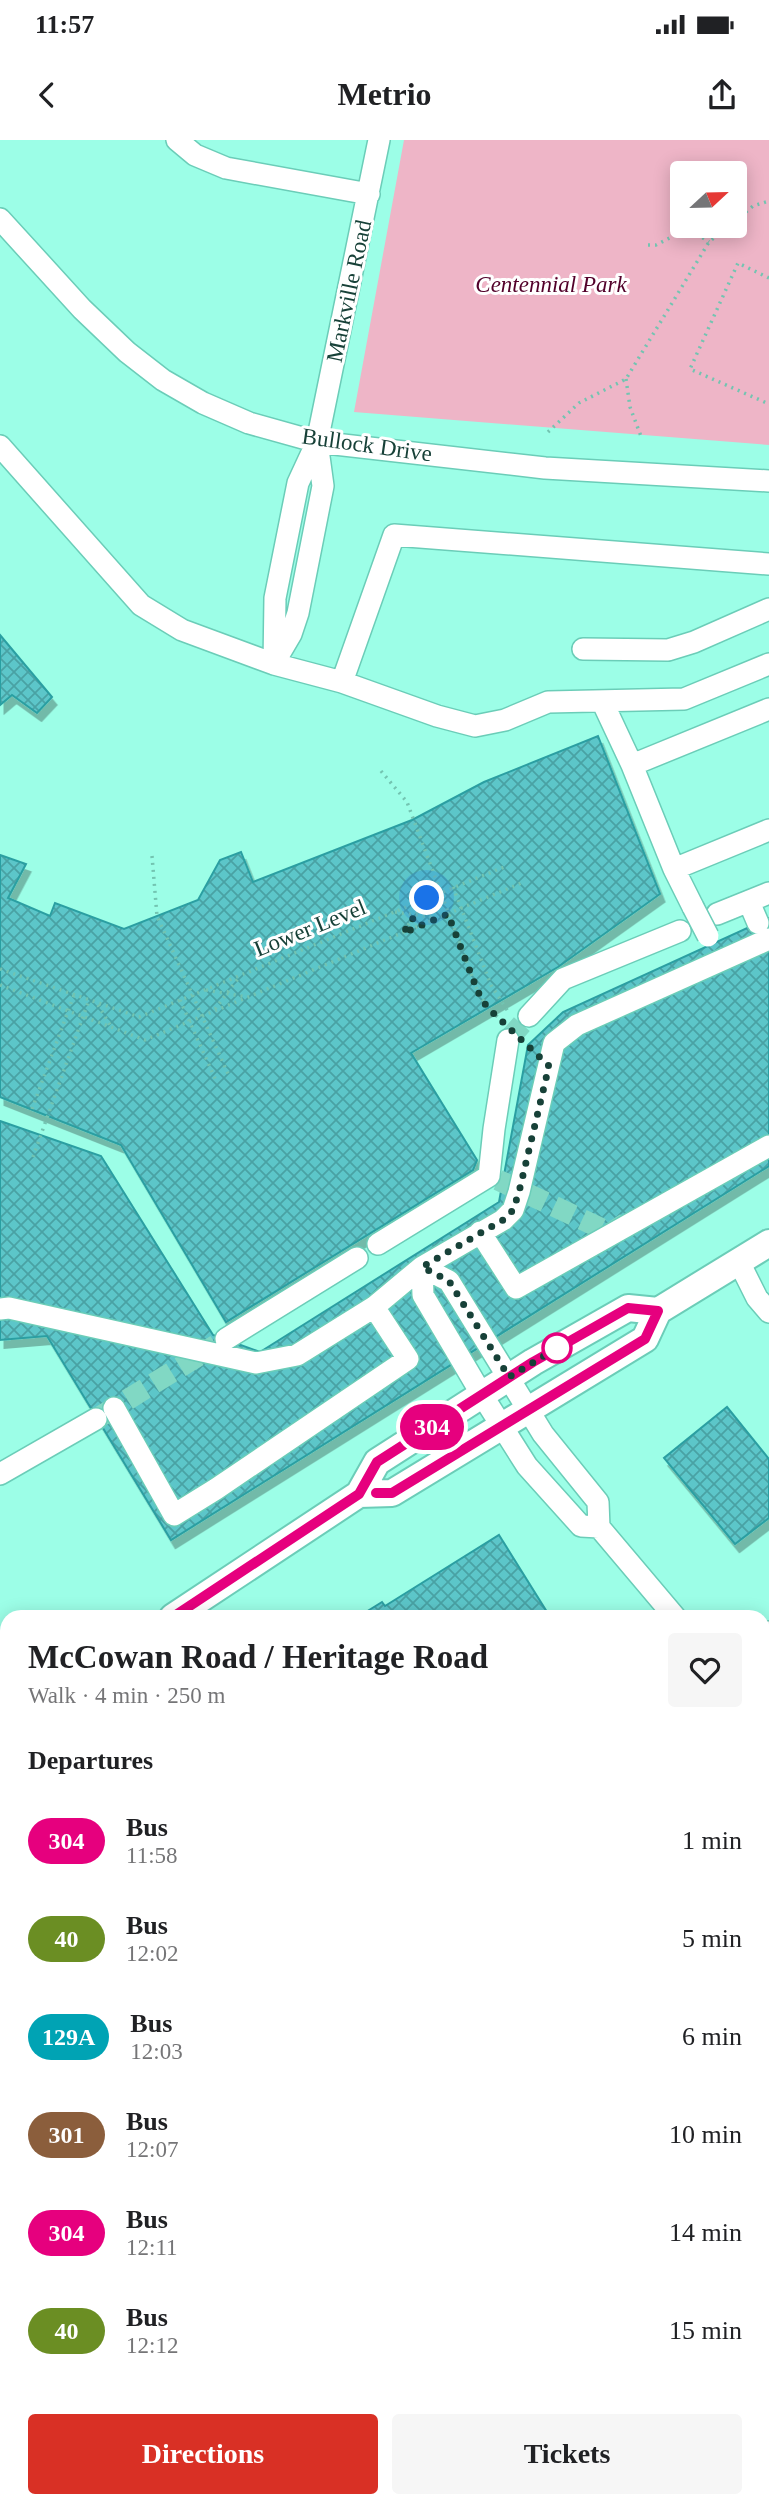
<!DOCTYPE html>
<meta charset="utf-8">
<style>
:root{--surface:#fff;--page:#f6f6f6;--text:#202124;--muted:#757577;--accent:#d93025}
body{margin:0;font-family:Georgia,serif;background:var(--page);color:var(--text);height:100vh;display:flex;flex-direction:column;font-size:26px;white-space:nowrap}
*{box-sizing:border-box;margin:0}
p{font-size:23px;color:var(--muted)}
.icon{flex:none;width:38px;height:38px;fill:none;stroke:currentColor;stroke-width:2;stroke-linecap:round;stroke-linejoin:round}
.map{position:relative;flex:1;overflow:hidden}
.side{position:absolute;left:0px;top:1470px;width:770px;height:898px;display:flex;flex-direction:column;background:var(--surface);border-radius:21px 21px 0 0;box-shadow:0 4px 18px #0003}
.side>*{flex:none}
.badge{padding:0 14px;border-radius:23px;font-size:24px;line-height:46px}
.needle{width:46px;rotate:68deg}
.buttons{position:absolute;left:670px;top:21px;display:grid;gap:14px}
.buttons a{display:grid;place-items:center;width:77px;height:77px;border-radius:7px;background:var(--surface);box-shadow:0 4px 18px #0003;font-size:35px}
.you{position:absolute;width:35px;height:35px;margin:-18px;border:5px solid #fff;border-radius:50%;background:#1a73e8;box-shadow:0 0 0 10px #1a73e833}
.map>.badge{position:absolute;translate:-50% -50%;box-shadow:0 0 0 4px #fff}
h2{padding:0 28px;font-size:26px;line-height:63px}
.round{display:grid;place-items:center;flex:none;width:74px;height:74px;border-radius:7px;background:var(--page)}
.overview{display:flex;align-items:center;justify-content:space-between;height:119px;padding:0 28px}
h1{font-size:33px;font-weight:600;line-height:52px}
.cta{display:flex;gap:14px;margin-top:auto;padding:14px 28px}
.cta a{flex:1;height:80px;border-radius:7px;background:var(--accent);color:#fff;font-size:28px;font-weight:600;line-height:80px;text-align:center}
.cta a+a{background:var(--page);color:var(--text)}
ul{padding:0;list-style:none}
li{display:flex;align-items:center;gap:21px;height:98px;padding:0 28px}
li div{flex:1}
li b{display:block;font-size:26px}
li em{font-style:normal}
li .badge{min-width:77px;font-weight:700;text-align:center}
.status{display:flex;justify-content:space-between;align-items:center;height:49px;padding:0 35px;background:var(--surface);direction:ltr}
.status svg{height:19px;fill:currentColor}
header{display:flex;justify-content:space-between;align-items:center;height:91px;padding:0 28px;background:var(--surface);font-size:32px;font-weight:600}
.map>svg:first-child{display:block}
</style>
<div class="status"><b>11:57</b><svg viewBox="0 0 49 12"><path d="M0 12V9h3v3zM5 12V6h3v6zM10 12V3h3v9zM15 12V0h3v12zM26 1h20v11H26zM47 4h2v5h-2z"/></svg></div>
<header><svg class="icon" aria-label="back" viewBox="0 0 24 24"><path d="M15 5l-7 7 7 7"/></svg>Metrio<svg class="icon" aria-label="share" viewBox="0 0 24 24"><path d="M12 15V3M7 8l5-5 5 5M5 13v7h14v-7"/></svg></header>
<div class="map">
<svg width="769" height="2367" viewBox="0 0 769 2367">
<defs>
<pattern id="building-cross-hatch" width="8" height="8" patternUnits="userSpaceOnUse" patternTransform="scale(1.75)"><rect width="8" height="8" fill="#5bc6c9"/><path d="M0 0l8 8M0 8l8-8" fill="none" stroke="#4aa2a4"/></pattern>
<filter id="shadow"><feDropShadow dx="4.5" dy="8" stdDeviation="0" flood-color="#0004"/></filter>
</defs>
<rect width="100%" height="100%" fill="#9cfee7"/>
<path fill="#eeb5c7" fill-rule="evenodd" d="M 404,0 L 769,0 L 769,305 L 354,272 ZM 682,33 L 735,33 L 735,86 L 682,86 Z"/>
<path fill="url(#building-cross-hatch)" stroke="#2c9fa2" stroke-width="2" filter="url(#shadow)" d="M 0,495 L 52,557 L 37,573 L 12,555 L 0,565 Z
M 598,596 L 660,754 L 558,827 L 411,913 L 477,1020 L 473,1030 L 226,1182 L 121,1005 L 0,957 L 0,715 L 26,724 L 8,758 L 50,776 L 55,763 L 124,789 L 198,760 L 220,720 L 241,712 L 253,742 L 412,680 L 484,642 Z
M 769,778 L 769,1026 L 171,1400 L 47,1196 L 0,1200 L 0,981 L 101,1016 L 213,1195 L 260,1212 L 499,1062 L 528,905 L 563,872 Z
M 727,1267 L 769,1319 L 769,1378 L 735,1404 L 664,1318 Z
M 499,1395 L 547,1472 L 540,1477 L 358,1477 L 382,1462 L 385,1466 Z
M 763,1709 L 769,1716 L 769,1743 L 763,1748 Z
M 769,1826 L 769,1902 L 763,1907 L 763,1831 Z
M 769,1927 L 769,1982 L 763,1987 L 763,1932 Z
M 769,2090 L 769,2151 L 766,2153 L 763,2149 L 763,2095 Z
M 656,2361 L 712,2361 L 717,2367 L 649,2367 Z"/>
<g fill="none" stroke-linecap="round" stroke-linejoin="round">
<path stroke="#81d8c4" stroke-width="21" stroke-dasharray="21 10" stroke-linecap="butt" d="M 508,900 L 529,876
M 498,1040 L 611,1093 L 626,1083
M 101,1276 L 216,1205"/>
<defs>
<path id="minor" d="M 177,0 L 195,15 L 226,28 L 369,54
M 0,79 L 82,169 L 127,212 L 163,240 L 203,263 L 249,283 L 317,302 L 545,328 L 769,341
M 0,306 L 141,465 L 182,490 L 274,524 L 342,542 L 437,576 L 475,586 L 505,580 L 548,562 L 684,559 L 769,524
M 583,509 L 668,510 L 694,502 L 769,469
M 274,523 L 291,494 L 298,473 L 323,346 L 317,302
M 274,524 L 275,458 L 298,343 L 317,302 L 379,0
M 342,542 L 394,395 L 769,424
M 602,561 L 632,625
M 769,569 L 632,625 L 674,729 L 769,690
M 674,729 L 693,767
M 749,762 L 758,783
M 717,774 L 769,753
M 529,876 L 563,839 L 680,791
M 489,1036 L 494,989 L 508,900
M 480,1092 L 516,1148 L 769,1006
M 378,1104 L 489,1036
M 739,1122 L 757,1158 L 769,1172
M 422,1127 L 449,1141 L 543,1294 L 598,1362 L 599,1387 L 675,1477
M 422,1127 L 423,1155 L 482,1255 L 527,1326 L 581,1386 L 599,1387
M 0,1169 L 9,1168 L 256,1223 L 297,1215 L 374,1167 L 422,1127 L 503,1080 L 513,1070 L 519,1052 L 554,903 L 577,885 L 769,799
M 226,1199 L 357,1118
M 114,1268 L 174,1375 L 216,1349 L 408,1219 L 374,1167
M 0,1334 L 96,1279
M 763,1497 L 769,1492
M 763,1581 L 769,1588
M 763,2001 L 769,1996
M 763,2071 L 769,2066
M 0,2364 L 29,2364 L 34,2367"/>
<path id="major" d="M 359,1354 L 392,1353 L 645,1199 L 658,1171 L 769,1103
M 173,1477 L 359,1354 L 377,1322 L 533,1222 L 628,1168 L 658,1171
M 0,1587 L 7,1582
M 0,2037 L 7,2044
M 314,2361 L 320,2367"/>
</defs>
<use href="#minor" stroke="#6bcdb8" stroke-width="24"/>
<use href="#major" stroke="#6bcdb8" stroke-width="30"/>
<path stroke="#73c4b1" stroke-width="3.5" stroke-dasharray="2 5" stroke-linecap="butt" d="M 735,81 L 753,66 L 769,61
M 680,82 L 682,84
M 685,86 L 709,102
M 648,105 L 656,105 L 689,88
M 769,138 L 738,123 L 690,229 L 769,264
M 626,239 L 630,267 L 642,299
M 548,292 L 579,263 L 626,239 L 709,102 L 729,86
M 381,631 L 407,662 L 478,852 L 487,867 L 502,881
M 152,716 L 157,776 L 229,936
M 453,747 L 491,845 L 509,873
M 395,772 L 436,778
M 404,791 L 426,760
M 0,829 L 139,877 L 504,727
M 0,845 L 145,900 L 524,742
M 206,850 L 247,857
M 180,860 L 217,943
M 98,865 L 110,885
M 215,869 L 240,836
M 32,969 L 74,855
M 33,1017 L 89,860"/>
<use href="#minor" stroke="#fff" stroke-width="21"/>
<use href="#major" stroke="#fff" stroke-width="26"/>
<defs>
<path id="minor-bridge" d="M 693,767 L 708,796"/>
</defs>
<use href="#minor-bridge" stroke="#6bcdb8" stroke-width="24" stroke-linecap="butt"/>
<use href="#minor-bridge" stroke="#fff" stroke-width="21"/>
</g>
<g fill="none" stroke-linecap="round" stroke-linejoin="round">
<defs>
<path id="line" d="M 173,1477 L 359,1354 L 377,1322 L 533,1222 L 628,1168 L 658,1171 L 645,1199 L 392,1353 L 376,1353"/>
</defs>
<use href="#line" stroke="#fff" stroke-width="16"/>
<use href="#line" stroke="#e6007e" stroke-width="10"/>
<path stroke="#174138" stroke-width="7" stroke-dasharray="0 12.6" d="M 427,758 L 403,793 L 448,774 L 478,852 L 487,867 L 549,926 L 519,1052 L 513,1070 L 503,1080 L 422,1127 L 449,1141 L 509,1237 L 557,1208"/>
</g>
<circle fill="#fff" stroke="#e6007e" stroke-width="3.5" cx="557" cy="1208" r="14"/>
<g text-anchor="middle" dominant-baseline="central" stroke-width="6" stroke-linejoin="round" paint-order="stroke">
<g font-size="23" font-style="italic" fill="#52002a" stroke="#fff">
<text x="551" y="144">Centennial Park</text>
</g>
<g font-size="23" fill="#174138" stroke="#fff">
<text transform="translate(349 151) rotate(-78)">Markville Road</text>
<text transform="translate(367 305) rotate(8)">Bullock Drive</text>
<text transform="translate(310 788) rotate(-22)">Lower Level</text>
</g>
</g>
</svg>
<div class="buttons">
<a><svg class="needle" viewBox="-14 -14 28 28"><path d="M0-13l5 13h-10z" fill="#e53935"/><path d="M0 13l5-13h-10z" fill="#757577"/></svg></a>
</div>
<div class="you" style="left:427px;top:758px"></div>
<b class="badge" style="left:432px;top:1287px;background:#e6007e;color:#fff">304</b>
<section class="side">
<div class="overview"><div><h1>McCowan Road / Heritage Road</h1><p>Walk · 4 min · 250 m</p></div><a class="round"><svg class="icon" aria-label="heart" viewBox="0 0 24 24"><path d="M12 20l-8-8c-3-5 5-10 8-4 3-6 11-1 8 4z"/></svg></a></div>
<h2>Departures</h2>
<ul>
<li><span class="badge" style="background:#e6007e;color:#fff">304</span><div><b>Bus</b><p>11:58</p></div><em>1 min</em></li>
<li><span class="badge" style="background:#6b8e23;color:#fff">40</span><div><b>Bus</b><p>12:02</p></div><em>5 min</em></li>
<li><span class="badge" style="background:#00a3b4;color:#fff">129A</span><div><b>Bus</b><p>12:03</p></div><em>6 min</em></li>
<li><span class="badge" style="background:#8b5e3c;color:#fff">301</span><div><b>Bus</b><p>12:07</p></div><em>10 min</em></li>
<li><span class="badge" style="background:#e6007e;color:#fff">304</span><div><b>Bus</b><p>12:11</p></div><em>14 min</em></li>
<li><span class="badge" style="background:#6b8e23;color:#fff">40</span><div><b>Bus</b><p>12:12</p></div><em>15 min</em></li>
</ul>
<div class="cta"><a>Directions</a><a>Tickets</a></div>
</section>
</div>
